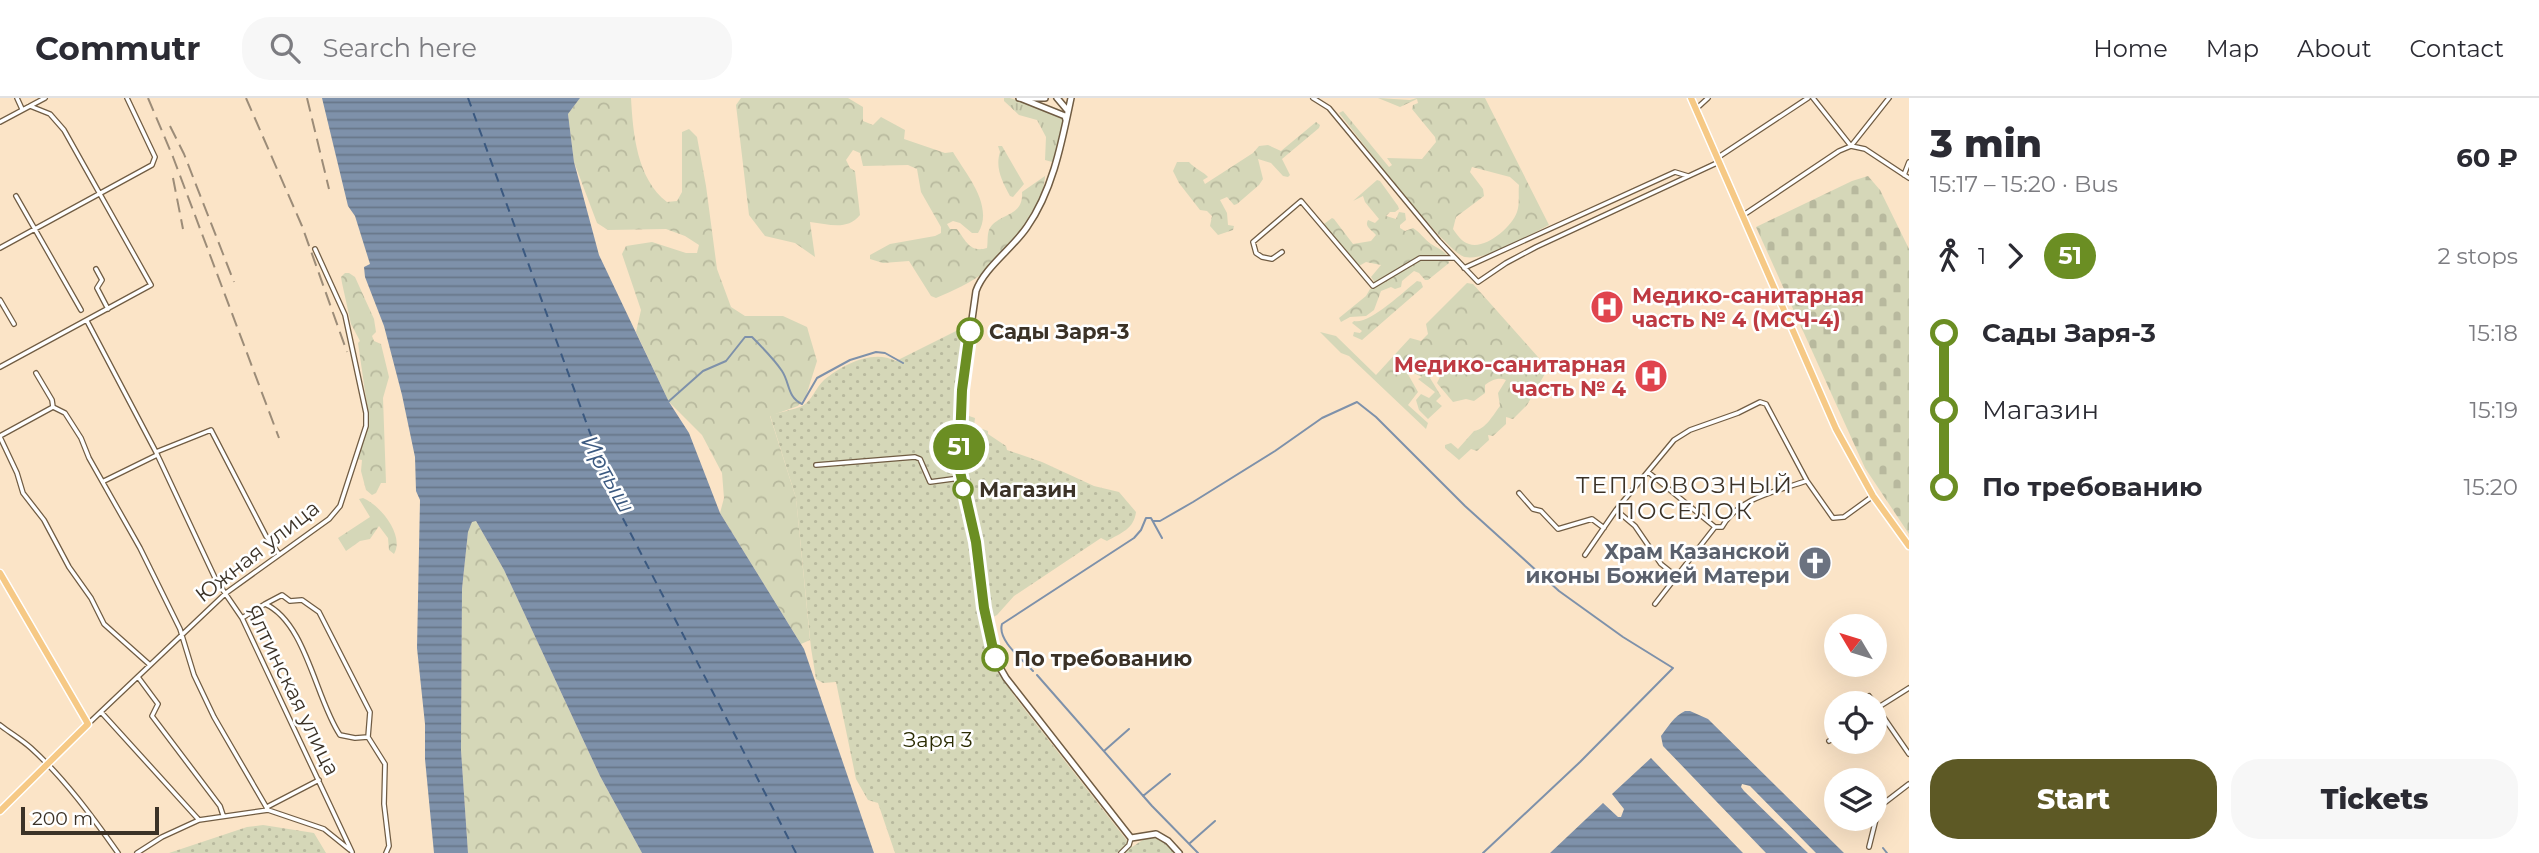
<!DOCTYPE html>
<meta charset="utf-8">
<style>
:root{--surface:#fff;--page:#f7f7f7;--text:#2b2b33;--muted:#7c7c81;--line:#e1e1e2;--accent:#5d5925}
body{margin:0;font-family:Montserrat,sans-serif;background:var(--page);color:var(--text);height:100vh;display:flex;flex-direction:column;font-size:26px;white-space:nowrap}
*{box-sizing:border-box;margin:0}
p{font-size:23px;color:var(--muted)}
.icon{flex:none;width:38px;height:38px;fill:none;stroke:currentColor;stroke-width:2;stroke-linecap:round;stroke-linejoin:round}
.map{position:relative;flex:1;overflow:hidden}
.drawer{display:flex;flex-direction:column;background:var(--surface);width:630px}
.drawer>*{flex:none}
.badge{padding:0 14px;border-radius:23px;font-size:24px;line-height:46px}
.needle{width:46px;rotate:308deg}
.tools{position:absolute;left:1824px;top:516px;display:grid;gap:14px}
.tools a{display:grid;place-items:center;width:63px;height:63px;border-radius:50%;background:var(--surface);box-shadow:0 7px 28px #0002;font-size:35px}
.scale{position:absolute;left:21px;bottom:18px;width:138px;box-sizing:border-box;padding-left:7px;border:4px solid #3b3227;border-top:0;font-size:19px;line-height:24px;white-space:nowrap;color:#3b3227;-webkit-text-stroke:5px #fff;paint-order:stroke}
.map>.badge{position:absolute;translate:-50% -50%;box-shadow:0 0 0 4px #fff}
.legs{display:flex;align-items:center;gap:10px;height:77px;padding:0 21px;font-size:23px}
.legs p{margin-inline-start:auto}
.overview{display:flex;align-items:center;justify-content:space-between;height:119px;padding:0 21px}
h1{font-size:38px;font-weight:800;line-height:52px}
.cta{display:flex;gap:14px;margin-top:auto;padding:14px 21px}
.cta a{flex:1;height:80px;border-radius:28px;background:var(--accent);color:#fff;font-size:28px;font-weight:800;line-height:80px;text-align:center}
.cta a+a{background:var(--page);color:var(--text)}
ul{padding:0 21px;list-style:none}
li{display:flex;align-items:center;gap:24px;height:77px;font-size:26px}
li i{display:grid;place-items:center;width:10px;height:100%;margin:0 9px;background:currentColor}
li i::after{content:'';width:18px;height:18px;margin:-9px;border:5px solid;border-radius:50%;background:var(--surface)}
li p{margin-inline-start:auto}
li:first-child i{background:linear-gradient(#0000 50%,currentColor 0)}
li:last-child i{background:linear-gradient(currentColor 50%,#0000 0)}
header{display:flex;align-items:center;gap:42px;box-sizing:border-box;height:98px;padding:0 35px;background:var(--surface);border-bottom:2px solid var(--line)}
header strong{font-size:33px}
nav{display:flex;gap:38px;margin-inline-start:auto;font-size:24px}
.search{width:490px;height:63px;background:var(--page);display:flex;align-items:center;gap:18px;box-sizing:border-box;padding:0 24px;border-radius:28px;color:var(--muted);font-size:26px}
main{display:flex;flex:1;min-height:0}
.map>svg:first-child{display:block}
</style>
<header>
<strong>Commutr</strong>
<div class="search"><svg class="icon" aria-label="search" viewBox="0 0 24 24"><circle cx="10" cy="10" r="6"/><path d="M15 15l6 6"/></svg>Search here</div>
<nav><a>Home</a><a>Map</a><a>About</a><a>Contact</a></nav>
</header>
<main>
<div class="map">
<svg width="1909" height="755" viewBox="0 0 1909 755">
<defs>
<pattern id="grass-tufts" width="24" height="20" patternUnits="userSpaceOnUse" patternTransform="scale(1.75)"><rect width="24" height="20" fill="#d5d7b8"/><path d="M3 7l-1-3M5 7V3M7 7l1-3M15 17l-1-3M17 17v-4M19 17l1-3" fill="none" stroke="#b8b99e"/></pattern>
<pattern id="forest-crowns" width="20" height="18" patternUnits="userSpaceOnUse" patternTransform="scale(1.75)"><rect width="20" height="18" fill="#d5d7b8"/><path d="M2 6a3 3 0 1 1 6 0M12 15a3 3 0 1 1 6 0" fill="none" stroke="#b8b99e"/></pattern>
<pattern id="cemetery-stones" width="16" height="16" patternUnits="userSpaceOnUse" patternTransform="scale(1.75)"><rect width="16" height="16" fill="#d5d7b8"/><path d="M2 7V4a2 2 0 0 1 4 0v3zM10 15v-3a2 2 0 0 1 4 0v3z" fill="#b8b99e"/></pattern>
<pattern id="park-dots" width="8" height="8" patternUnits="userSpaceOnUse" patternTransform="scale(1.75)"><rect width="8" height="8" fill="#d5d7b8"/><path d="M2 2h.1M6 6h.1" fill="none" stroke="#b8b99e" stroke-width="1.8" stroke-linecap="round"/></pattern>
<pattern id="water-rules" width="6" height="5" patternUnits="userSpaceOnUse" patternTransform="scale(1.75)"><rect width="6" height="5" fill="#7e91aa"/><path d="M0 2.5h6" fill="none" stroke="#68778a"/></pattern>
</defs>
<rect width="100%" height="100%" fill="#fbe4c7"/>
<path fill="url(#grass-tufts)" d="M 1010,0 L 1061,17 L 1064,23 L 1055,62 L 1052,64 L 1045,62 L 1046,39 L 1037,22 L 1019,17 L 1004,3 L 1004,0 Z"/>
<path fill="url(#forest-crowns)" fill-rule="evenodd" d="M 580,0 L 631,0 C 633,36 637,81 667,104 L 677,103 L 682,94 L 682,34 L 689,31 L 697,39 L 706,88 L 717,171 L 731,209 L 745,218 L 783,218 L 807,229 L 817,263 L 806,298 L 798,308 L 770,318 L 796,400 L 810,542 L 801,546 L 720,415 L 724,400 L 722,375 L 702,337 L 669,304 L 636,234 L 641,212 L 622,156 L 626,148 L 652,144 L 686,155 L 697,155 L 699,147 L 685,138 L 666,131 L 608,132 L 597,125 L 574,64 L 568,16 Z
M 741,0 L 848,0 L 863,9 L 863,23 L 873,27 L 881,19 L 905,32 L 904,41 L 945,55 L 953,54 C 965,75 995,108 978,135 L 972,135 L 960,125 L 953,123 L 947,126 L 950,131 L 957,131 C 966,143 970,155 987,150 C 988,145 987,137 989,132 C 997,115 1024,120 1022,94 L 1045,78 C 1044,109 1009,155 985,174 C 970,185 953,193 936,200 L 931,198 L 909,163 L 883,165 L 870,161 L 870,157 L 890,146 L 935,138 L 941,135 L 941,129 L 921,94 L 917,71 L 908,67 L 863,68 L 860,55 L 853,52 L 846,62 L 850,70 L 855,73 L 860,117 C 847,133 829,126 810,124 L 815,159 L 795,145 L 765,138 L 749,117 L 736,7 Z
M 1378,0 L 1410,2 L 1417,0 L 1485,0 L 1549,127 C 1529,137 1487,163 1465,159 C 1447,156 1356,36 1339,15 L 1343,13 L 1389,69 L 1392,67 L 1387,60 L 1422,61 L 1436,44 L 1435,39 L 1412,11 L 1413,7 L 1418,5 L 1417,1 L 1400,9 ZM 1472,69 L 1510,79 L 1519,87 C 1518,95 1520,106 1517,114 C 1512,129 1485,152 1469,146 C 1462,144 1457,137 1453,131 L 1456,119 L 1484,98 L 1483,91 L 1470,74 Z
M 1316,24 L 1320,27 L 1319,30 L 1282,61 L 1290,77 L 1288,79 L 1283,78 L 1271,65 L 1258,61 L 1263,81 L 1259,87 L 1237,106 L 1234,107 L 1227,99 L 1220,102 L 1227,115 L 1228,127 L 1234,128 L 1233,132 L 1218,137 L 1210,128 L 1212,118 L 1207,113 L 1200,112 L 1179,85 L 1173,73 L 1177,64 L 1189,64 C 1195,71 1204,74 1208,79 L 1203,82 L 1205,86 L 1253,55 L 1259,48 L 1268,47 L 1281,53 Z
M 998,48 L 1002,48 L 1024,86 L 1013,99 L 1010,98 C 1002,83 995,70 1000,54 Z
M 1377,82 L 1380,83 L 1398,108 L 1399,111 L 1395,114 L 1390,114 L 1386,118 L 1396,121 L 1399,114 L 1405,115 L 1406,122 L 1400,127 L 1400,130 L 1405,133 L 1413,130 C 1420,134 1424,141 1431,146 C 1440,152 1448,153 1449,165 L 1428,182 L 1425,182 L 1419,175 L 1414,173 L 1402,183 L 1401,189 L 1395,191 L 1391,189 L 1381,193 L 1374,212 L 1366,218 L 1350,219 L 1341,224 L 1339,220 L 1366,198 L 1370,191 L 1376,186 L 1371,179 L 1381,167 L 1366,164 L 1359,168 L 1324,126 L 1332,120 L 1334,121 L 1353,146 L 1371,143 L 1376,137 C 1372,132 1364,129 1368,122 L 1375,125 L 1379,121 L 1365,104 L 1363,98 L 1353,103 Z
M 345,175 L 349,175 L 355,179 L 374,221 L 376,234 L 372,238 L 374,243 L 381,246 L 389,279 L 383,300 L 386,385 L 381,385 L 376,395 L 372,397 L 366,392 L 361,373 L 362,362 L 357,361 L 367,327 L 368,314 L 358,245 L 360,243 L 351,226 L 342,185 L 341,179 Z
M 1417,183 L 1421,184 L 1423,189 L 1362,242 L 1353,238 L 1354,234 L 1360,235 L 1362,233 L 1352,225 L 1354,223 C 1369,227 1403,194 1417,183 Z
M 1467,185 L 1473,186 L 1546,268 L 1546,274 L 1527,307 L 1513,321 L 1506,319 L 1506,326 L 1493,338 L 1488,337 L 1489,342 L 1477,353 L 1471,351 L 1459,362 L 1445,350 L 1445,347 L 1451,345 L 1458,351 L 1474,333 C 1486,331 1493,317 1500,308 L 1498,295 L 1506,282 C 1499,279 1491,282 1485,287 L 1485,295 L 1474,303 L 1466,301 L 1453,304 L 1437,285 L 1440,279 L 1436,275 L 1432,276 L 1430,280 L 1441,298 L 1436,303 L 1442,308 L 1428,321 L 1419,312 L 1416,302 L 1421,296 L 1429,300 L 1435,294 L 1418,281 L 1422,279 L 1405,271 L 1418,294 L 1408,307 L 1428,325 L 1426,331 L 1349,258 L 1341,255 L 1320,234 L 1336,238 L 1376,277 L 1410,240 L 1421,243 L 1428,236 L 1426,226 Z
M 363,400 C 380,407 405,437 394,456 L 389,452 L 388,440 L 379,428 L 370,441 L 360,443 L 346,453 L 338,440 L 370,419 L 359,401 Z
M 476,423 L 504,472 L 600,678 L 642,755 L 468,755 L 461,652 L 462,491 L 468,434 L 472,424 Z"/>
<path fill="url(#cemetery-stones)" d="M 1868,78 L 1880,92 L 1909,151 L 1909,436 L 1865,370 L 1756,129 L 1852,83 Z"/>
<path fill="url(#park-dots)" d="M 966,228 L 957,375 L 973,443 L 979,502 L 989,555 L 1015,599 L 1132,749 C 1155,733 1158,736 1177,755 L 895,755 L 878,705 L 868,702 L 856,681 L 836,584 L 823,585 L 816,581 L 811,550 L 796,400 L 770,317 C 780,314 793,312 802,308 C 812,303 816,289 824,282 C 843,266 873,251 896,263 Z
M 963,316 L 975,320 L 974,328 L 988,333 L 988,336 L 1006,348 L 1007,352 L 1042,364 L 1094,388 L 1119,394 L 1136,414 C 1134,431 1121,435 1107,443 L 1101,440 L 1014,498 L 997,517 L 991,520 L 988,516 L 980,440 L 963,372 Z
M 263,727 L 314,735 L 326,755 L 169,755 L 247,729 Z"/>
<path fill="url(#water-rules)" d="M 322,0 L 585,0 L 580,0 L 568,16 L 574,64 L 599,157 L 669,304 L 689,335 L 720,415 L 804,551 L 874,755 L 642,755 L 600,678 L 504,472 L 476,423 L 472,424 L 468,434 L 462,491 L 461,652 L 468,755 L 434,755 L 425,661 L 425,626 L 417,550 L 420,402 L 416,393 L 415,359 L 402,297 L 384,228 L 365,179 L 364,169 L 370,166 L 355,118 L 348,108 Z
M 1685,613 L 1690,613 L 1708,621 L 1844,755 L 1816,755 L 1750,688 L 1742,686 L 1741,689 L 1744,693 L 1808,755 L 1766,755 L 1663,648 L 1661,638 C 1668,629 1674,618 1685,613 Z
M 1651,660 L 1743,755 L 1550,755 L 1603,705 L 1618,719 L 1621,719 L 1624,711 L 1612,696 Z"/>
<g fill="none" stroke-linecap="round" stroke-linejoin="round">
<path stroke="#7e91aa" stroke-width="2" d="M 668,304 L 703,273 L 726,263 L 745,239 L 752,239 C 763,250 774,261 782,273 C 790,285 787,299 802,306 L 817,280 L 850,262 L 876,254 L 885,255 L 903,265
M 1153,423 L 1160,423 L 1193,404 L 1275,353 L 1322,320 L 1357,304 L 1376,319 L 1465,408 L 1559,493 L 1623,539 L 1673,570 L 1580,664 L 1483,755
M 1033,573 C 1022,561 997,542 1002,526 L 1134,440 L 1141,432 L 1146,420 L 1151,420 L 1162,440
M 1037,577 L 1152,708 L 1198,755
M 1104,653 L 1129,631
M 1143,698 L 1170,676
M 1190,745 L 1215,723
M 1883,750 L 1887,755"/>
<path stroke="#3b5980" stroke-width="2" stroke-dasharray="9 7" stroke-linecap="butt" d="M 468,0 L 617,409 L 796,755"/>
<defs>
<path id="minor" d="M 17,0 L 22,11
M 1313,0 L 1329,10 L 1439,143 L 1478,184 L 1506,165 L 1536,149 L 1719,64
M 1813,0 L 1851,48 L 1865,51 L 1909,80
M 1696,11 L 1708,0
M 0,24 L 45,0
M 1717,60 L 1808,0
M 1904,77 L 1909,64
M 16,98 L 81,212
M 1742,118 L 1839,53 L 1851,48 L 1889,0
M 0,150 L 152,67 L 155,59 L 127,0
M 1282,154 L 1272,161 L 1262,159 L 1256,155 L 1253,144 L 1301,103 L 1373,188 L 1420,160 L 1455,160
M 1464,170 L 1675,74 L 1688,78
M 96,171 L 102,182 L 97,190 L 108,211
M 0,202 L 14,226
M 87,223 L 156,354 L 216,482 L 242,520 L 352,754
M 0,269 L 151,187 L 64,32 L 50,16 L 30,8
M 36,275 L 52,302 L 53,309 L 65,315 L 81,340 L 89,360 L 140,450 L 180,531 L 194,577 L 214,619 L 268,712
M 0,338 L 53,309
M 0,339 L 17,375 L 23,395 L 44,422 L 69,469 L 91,500 L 104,526 L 150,567
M 156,354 L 211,332 L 266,438 L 279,456
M 816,367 L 915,359 L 920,361 L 930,384 L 960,380
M 1648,374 L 1715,429
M 104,383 L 157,357
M 1519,395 L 1533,411 L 1541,413 L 1558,431 L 1592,421 L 1604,430
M 1616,412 L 1635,428 L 1661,466 L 1676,478
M 1585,457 L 1616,412 L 1674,342 L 1690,332 L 1738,315 L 1760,304 L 1766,306 L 1807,383 L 1833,420 L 1844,419 L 1873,398
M 265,506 L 282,497 L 290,503 L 302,502 L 319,514 L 370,614 L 368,639
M 1655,506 L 1715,429 L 1722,429 C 1738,400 1777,393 1806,383
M 242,520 L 265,506 C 306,524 316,602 340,637 L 355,640 L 368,639 L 385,666 L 384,706 L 389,748 L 386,755
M 138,579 L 158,606 L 152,618 L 220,708 L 223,717
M 1869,598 L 1909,656
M 1874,612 L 1909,590
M 101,614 L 199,722
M 88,626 L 226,495 L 329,421 L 340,408 L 366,328 L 366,315 L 345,217 L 315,151
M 0,627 C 10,635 21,641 31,650 C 64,680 92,718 118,755
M 1829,643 L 1836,639
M 267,709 L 319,682
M 1869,749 L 1879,709 L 1909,686
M 137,755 L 162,739 L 199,722 L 268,712 L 324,731 L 350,752
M 1121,755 L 1129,747 L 1131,740"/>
<path id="tertiary" d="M 1020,0 L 1065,18 L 1066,22
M 1057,0 L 1068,13
M 1071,0 C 1062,43 1053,92 1027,129 C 1013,150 984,170 976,193 L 962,292 L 959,369 L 976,444 L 988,537 L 995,561 L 1006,580 L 1131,740 L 1156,736 L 1168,743 L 1179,755"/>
<path id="secondary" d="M 1019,0 L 1045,0"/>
<path id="primary" d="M 1691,0 L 1836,331 L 1873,398 L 1909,448
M 0,475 L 88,626 L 0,713"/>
</defs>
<use href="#minor" stroke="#705c43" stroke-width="6"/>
<use href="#tertiary" stroke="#705c43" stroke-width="8"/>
<use href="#secondary" stroke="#705c43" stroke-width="8"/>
<use href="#primary" stroke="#fff" stroke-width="9"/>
<use href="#minor" stroke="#fff" stroke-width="3.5"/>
<use href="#tertiary" stroke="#fff" stroke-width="5"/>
<use href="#secondary" stroke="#fff" stroke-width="5"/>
<use href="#primary" stroke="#f6c985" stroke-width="6"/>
<path stroke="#9c8c78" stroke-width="2" stroke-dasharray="14 7" stroke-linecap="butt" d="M 148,0 L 173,59 L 279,340
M 246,0 L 302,128 L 347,254
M 307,0 L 329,91
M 170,28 L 184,56 L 234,184
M 173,80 L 183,131"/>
</g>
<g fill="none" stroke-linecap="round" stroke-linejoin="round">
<defs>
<path id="line-1" d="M 970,233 L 962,292 L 959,369 L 976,444 L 984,510 L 995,560"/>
</defs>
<use href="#line-1" stroke="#fff" stroke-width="16"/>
<use href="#line-1" stroke="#6b8e23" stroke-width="10"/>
</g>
<defs>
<symbol id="hospital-disc" viewBox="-11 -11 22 22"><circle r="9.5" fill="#e0444e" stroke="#fff"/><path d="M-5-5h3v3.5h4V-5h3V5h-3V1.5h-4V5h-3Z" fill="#fff"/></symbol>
<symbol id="church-disc" viewBox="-11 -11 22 22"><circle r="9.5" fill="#6b7280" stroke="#fff"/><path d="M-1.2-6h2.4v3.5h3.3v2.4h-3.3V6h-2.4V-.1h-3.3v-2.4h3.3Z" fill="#fff"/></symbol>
</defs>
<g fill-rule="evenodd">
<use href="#hospital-disc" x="1588" y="190" width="38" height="38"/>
<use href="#hospital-disc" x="1632" y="259" width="38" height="38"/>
<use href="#church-disc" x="1796" y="446" width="38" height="38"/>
</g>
<g fill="#fff" stroke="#6b8e23" stroke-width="3.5">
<circle cx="970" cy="233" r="12"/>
<circle cx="963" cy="391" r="9"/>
<circle cx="995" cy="560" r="12"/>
</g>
<g text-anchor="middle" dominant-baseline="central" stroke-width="5" stroke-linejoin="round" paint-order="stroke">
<g font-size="21" font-weight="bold" fill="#be3a42" stroke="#fff" text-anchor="start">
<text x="1632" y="197">Медико-санитарная<tspan x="1632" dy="24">часть № 4 (МСЧ-4)</tspan></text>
<text x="1626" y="266" text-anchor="end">Медико-санитарная<tspan x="1626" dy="24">часть № 4</tspan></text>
</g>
<g font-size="21" font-weight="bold" fill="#3b3227" stroke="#fff" text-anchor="start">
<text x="989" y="233">Сады Заря-3</text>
<text x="979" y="391">Магазин</text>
<text x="1014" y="560">По требованию</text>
</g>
<g font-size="21" fill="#3b3227" stroke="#fff">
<text transform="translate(257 453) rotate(-38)">Южная улица</text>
<text transform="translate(293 592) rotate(64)">Ялтинская улица</text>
</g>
<g font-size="21" font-weight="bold" fill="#5b616d" stroke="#fff" text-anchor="end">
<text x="1790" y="453">Храм Казанской<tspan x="1790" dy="24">иконы Божией Матери</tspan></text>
</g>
<g font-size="21" fill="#2b2c03" stroke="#fff">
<text x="938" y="641">Заря 3</text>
</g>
<g font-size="23" font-style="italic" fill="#3b5980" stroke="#fff">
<text transform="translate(608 376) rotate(61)">Иртыш</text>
</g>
<g font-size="23" letter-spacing="2" fill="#3b3227" stroke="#fff">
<text x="1685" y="387">ТЕПЛОВОЗНЫЙ<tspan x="1685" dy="26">ПОСЕЛОК</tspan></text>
</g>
</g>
</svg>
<div class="tools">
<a><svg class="needle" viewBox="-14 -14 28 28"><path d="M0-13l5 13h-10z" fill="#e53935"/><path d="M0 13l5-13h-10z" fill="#7c7c81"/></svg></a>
<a><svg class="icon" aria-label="locate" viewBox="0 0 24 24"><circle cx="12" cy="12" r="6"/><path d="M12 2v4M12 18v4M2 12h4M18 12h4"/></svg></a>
<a><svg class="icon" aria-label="layers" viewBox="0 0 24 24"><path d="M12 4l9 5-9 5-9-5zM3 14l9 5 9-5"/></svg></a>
</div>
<div class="scale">200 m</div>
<b class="badge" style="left:959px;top:349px;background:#6b8e23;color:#fff">51</b>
</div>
<section class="drawer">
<div class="overview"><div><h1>3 min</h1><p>15:17 – 15:20 · Bus</p></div><b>60 ₽</b></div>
<div class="legs"><svg class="icon" aria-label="walk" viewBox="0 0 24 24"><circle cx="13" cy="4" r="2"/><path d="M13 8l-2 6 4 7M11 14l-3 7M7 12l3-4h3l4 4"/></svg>1<svg class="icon" aria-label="forward" viewBox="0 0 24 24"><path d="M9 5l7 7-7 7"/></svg><b class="badge" style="background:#6b8e23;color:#fff">51</b><p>2 stops</p></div>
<ul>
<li><i style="color:#6b8e23"></i><b>Сады Заря-3</b><p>15:18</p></li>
<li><i style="color:#6b8e23"></i><span>Магазин</span><p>15:19</p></li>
<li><i style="color:#6b8e23"></i><b>По требованию</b><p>15:20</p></li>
</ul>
<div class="cta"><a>Start</a><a>Tickets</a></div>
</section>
</main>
